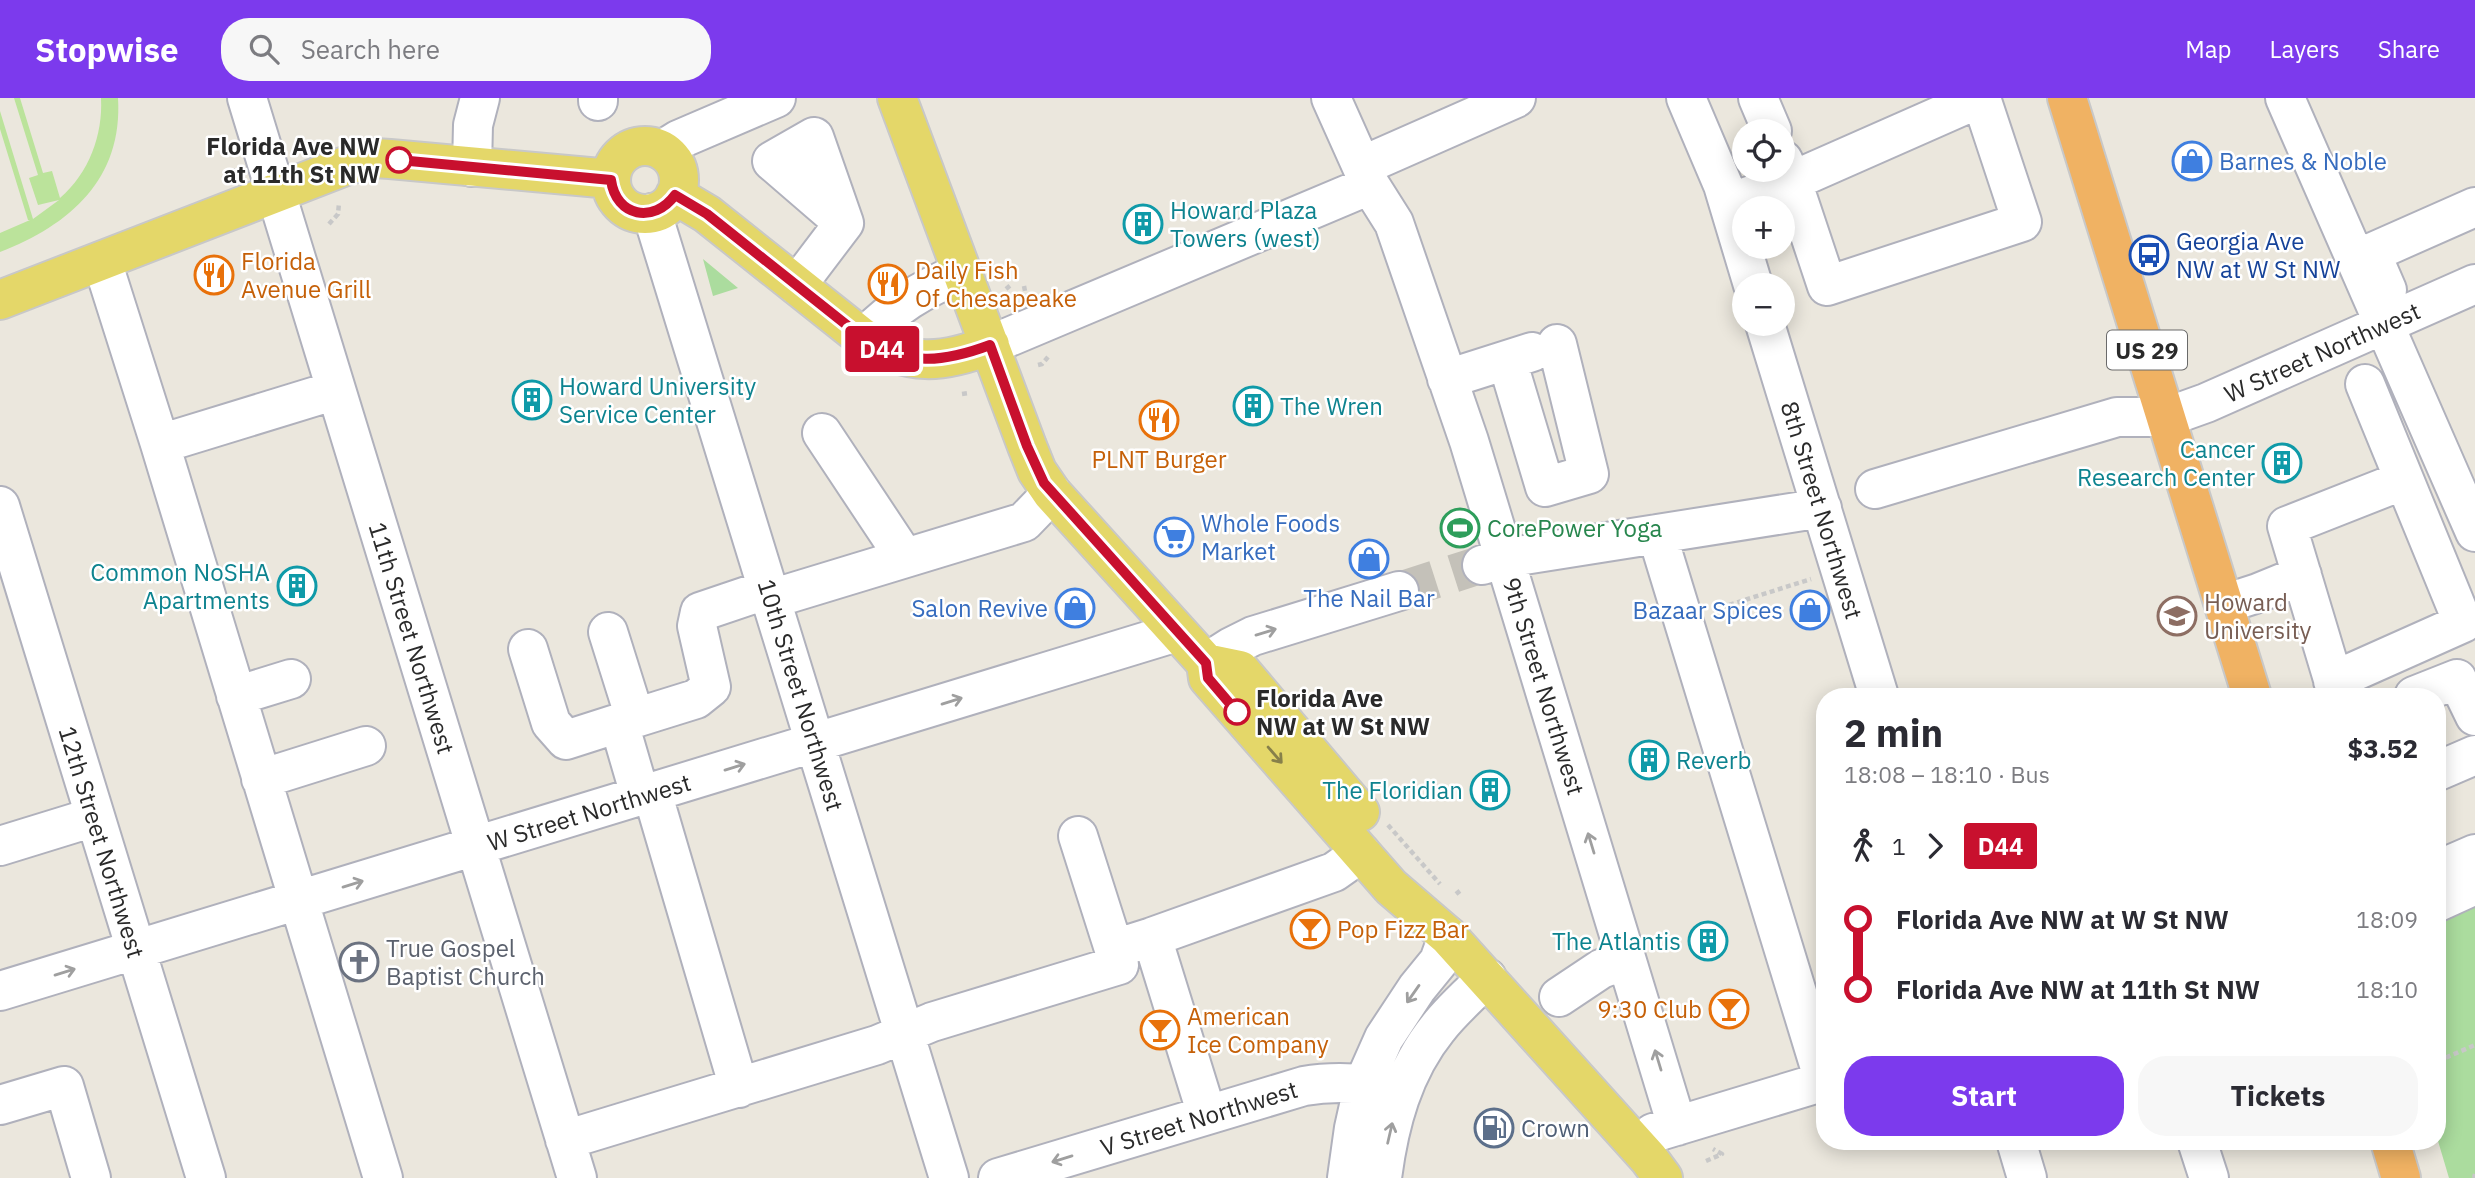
<!DOCTYPE html>
<meta charset="utf-8">
<style>
:root{--surface:#fff;--page:#f7f7f7;--text:#2b2b33;--muted:#7c7c81;--accent:#7c3aed}
body{margin:0;font-family:"IBM Plex Sans",sans-serif;background:var(--page);color:var(--text);height:100vh;display:flex;flex-direction:column;font-size:26px;white-space:nowrap}
*{box-sizing:border-box;margin:0}
p{font-size:23px;color:var(--muted)}
.icon{flex:none;width:38px;height:38px;fill:none;stroke:currentColor;stroke-width:2;stroke-linecap:round;stroke-linejoin:round}
.map{position:relative;flex:1;overflow:hidden}
.side{position:absolute;left:1816px;top:590px;width:630px;height:462px;display:flex;flex-direction:column;background:var(--surface);border-radius:28px;box-shadow:0 4px 18px #0003}
.side>*{flex:none}
.badge{padding:0 14px;border-radius:5px;font-size:24px;line-height:46px}
.buttons{position:absolute;left:1732px;top:21px;display:grid;gap:14px}
.buttons a{display:grid;place-items:center;width:63px;height:63px;border-radius:50%;background:var(--surface);box-shadow:0 4px 18px #0003;font-size:35px}
.map>.badge{position:absolute;translate:-50% -50%;box-shadow:0 0 0 4px #fff}
.legs{display:flex;align-items:center;gap:10px;height:77px;padding:0 28px;font-size:23px}
.legs p{margin-inline-start:auto}
.headline{display:flex;align-items:center;justify-content:space-between;height:119px;padding:0 28px}
h1{font-size:38px;font-weight:700;line-height:52px}
.button{display:flex;gap:14px;margin-top:auto;padding:14px 28px}
.button a{flex:1;height:80px;border-radius:28px;background:var(--accent);color:#fff;font-size:28px;font-weight:700;line-height:80px;text-align:center}
.button a+a{background:var(--page);color:var(--text)}
ul{padding:0 28px;list-style:none}
li{display:flex;align-items:center;gap:24px;height:70px;font-size:26px}
li i{display:grid;place-items:center;width:10px;height:100%;margin:0 9px;background:currentColor}
li i::after{content:'';width:18px;height:18px;margin:-9px;border:5px solid;border-radius:50%;background:var(--surface)}
li p{margin-inline-start:auto}
li:first-child i{background:linear-gradient(#0000 50%,currentColor 0)}
li:last-child i{background:linear-gradient(currentColor 50%,#0000 0)}
header{display:flex;align-items:center;gap:42px;box-sizing:border-box;height:98px;padding:0 35px;background:var(--accent);color:#fff}
header strong{font-size:33px}
nav{display:flex;gap:38px;margin-inline-start:auto;font-size:24px}
.search{width:490px;height:63px;background:var(--page);display:flex;align-items:center;gap:18px;box-sizing:border-box;padding:0 24px;border-radius:28px;color:var(--muted);font-size:26px}
.map>svg:first-child{display:block}
</style>
<header>
<strong>Stopwise</strong>
<div class="search"><svg class="icon" aria-label="search" viewBox="0 0 24 24"><circle cx="10" cy="10" r="6"/><path d="M15 15l6 6"/></svg>Search here</div>
<nav><a>Map</a><a>Layers</a><a>Share</a></nav>
</header>
<div class="map">
<svg width="2475" height="1080" viewBox="0 0 2475 1080">
<rect width="100%" height="100%" fill="#ebe7dd"/>
<path fill="#abdc9e" d="M 703,161 L 738,190 L 713,198 Z
M 2475,807 L 2475,1080 L 2449,1080 L 2438,1043 L 2438,824 Z"/>
<path fill="#bbe39b" d="M 14,0 L 20,0 L 43,75 L 52,73 L 60,100 C 89,75 103,37 101,0 L 118,0 C 123,81 70,127 0,154 L 0,135 L 30,122 L 28,122 L 0,31 L 0,13 L 33,121 L 59,102 L 38,107 L 29,80 L 38,77 Z"/>
<g fill="none" stroke-linecap="round" stroke-linejoin="round">
<path stroke="#c4c1b9" stroke-width="38" stroke-dasharray="38 19" stroke-linecap="butt" d="M 1399,493 L 1480,467"/>
<defs>
<path id="minor" d="M 247,0 L 577,1080
M 598,0 L 598,3
M 1331,0 L 1370,87 L 1394,125 L 1469,343 L 1677,1028
M 1686,0 L 1723,87 L 1753,187
M 1758,0 L 1772,33
M 1980,0 L 1792,83 L 1827,188 L 2022,124 L 1981,0
M 2285,0 L 2475,434
M 662,52 L 678,42 L 776,0
M 1362,68 L 1516,0
M 472,69 L 473,27 L 480,0
M 1729,105 L 1792,83 L 1783,62
M 652,115 L 949,1080
M 102,163 L 160,346 L 383,1080
M 797,187 L 844,125 L 814,39 L 772,63 L 844,125
M 2387,192 L 2371,155 L 2475,109
M 1765,226 L 1879,598
M 863,240 C 897,207 919,193 962,174
M 990,247 L 1370,87
M 1507,262 L 1545,389 L 1589,376 L 1557,246
M 1447,281 L 1532,254
M 822,335 L 905,460
M 160,346 L 336,292
M 1875,391 L 2117,319 L 2167,319 L 2206,305 L 2475,186
M 0,408 L 206,1080
M 1657,436 L 1824,983
M 1482,467 L 1505,460 L 1822,410
M 771,501 L 1024,424 L 1052,395
M 2224,506 L 2258,495 L 2302,477
M 608,534 L 635,620
M 528,551 L 551,625 L 566,642 L 619,625 L 640,697
M 1206,565 L 1231,549 L 1253,538 L 1399,493
M 2333,583 L 2463,525 L 2365,286
M 236,598 L 291,581
M 2338,598 L 2287,428 L 2404,382
M 2414,598 L 2457,581 L 2475,618
M 619,625 L 696,601 L 711,589 L 697,528 L 700,514 L 768,491
M 2438,673 L 2475,657
M 261,681 L 366,648
M 652,694 L 739,990
M 0,748 L 94,719
M 2438,772 L 2475,756
M 2438,804 L 2475,787
M 1152,839 L 1207,1017
M 1114,851 L 1152,839 L 1334,774 L 1361,755
M 0,893 L 1177,534
M 1559,899 L 1601,871 L 1626,861
M 0,1007 L 64,988 L 91,1080
M 1653,1035 L 1825,983
M 565,1042 L 877,947 L 932,924 L 1119,867 L 1078,738
M 2016,1043 L 2027,1080
M 2197,1043 L 2209,1080
M 998,1080 L 1304,988 C 1338,982 1369,986 1403,991
M 1347,1080 L 1354,1030 L 1364,985 L 1384,940 L 1417,890 L 1439,863 L 1448,838
M 1382,1080 C 1389,1026 1403,973 1438,930 C 1452,912 1470,896 1487,880"/>
<path id="major" d="M 897,0 L 1027,348 L 1037,373 L 1052,395 L 1206,565 L 1208,580 L 1391,789 L 1448,838 L 1649,1061 L 1663,1080
M611 82a34 34 0 1 1 68 0a34 34 0 1 1-68 0Z
M 675,97 L 707,116 L 863,240 C 908,268 942,266 990,247
M 0,202 L 348,67 L 374,60 L 390,61 L 611,81
M 1206,565 L 1240,572 L 1360,714"/>
<path id="highway" d="M 2067,0 L 2252,598
M 2390,1043 L 2401,1080"/>
</defs>
<use href="#minor" stroke="#b0b1bc" stroke-width="42"/>
<use href="#major" stroke="#c8c8c8" stroke-width="42"/>
<use href="#highway" stroke="#c8c8c8" stroke-width="42"/>
<path stroke="#c8c8c8" stroke-width="4.5" stroke-dasharray="5 3.5" stroke-linecap="butt" d="M 300,48 L 304,42 L 304,50
M 226,82 L 223,77 L 236,72
M 329,126 L 338,116 L 339,105
M 1024,188 L 1025,193
M 1006,191 L 1012,186
M 1038,267 L 1042,266 L 1048,259
M 962,296 L 969,295
M 1713,512 L 1811,481
M 1388,727 L 1440,786
M 1456,796 L 1461,792
M 2438,963 L 2475,947
M 1706,1063 L 1722,1056 L 1713,1051
M 2474,1080 L 2475,1076"/>
<use href="#minor" stroke="#fff" stroke-width="38"/>
<use href="#major" stroke="#e4d769" stroke-width="38"/>
<use href="#highway" stroke="#f0b263" stroke-width="38"/>
</g>
<defs><path id="oneway-shaft" d="M-6 0H5M1.5-3L5.5 0L1.5 3" fill="none" stroke-width="1.6" stroke-linecap="round" stroke-linejoin="round" transform="scale(1.75)"/></defs>
<g stroke="#9f9f9f">
<use href="#oneway-shaft" transform="translate(1266 534) rotate(-17)"/>
<use href="#oneway-shaft" transform="translate(952 603) rotate(-17)"/>
<use href="#oneway-shaft" transform="translate(735 669) rotate(-17)"/>
<use href="#oneway-shaft" transform="translate(1591 745) rotate(-107)"/>
<use href="#oneway-shaft" transform="translate(353 786) rotate(-17)"/>
<use href="#oneway-shaft" transform="translate(65 874) rotate(-17)"/>
<use href="#oneway-shaft" transform="translate(1413 896) rotate(125)"/>
<use href="#oneway-shaft" transform="translate(1658 962) rotate(-107)"/>
<use href="#oneway-shaft" transform="translate(1390 1035) rotate(-77)"/>
<use href="#oneway-shaft" transform="translate(1062 1061) rotate(163)"/>
</g>
<use stroke="#87804a" href="#oneway-shaft" transform="translate(1275 657) rotate(49)"/>
<g fill="none" stroke-linecap="round" stroke-linejoin="round">
<defs>
<path id="line-1" d="M 399,62 L 611,82 C 616,119 654,126 675,97 L 707,116 L 863,240 C 908,268 942,265 990,247 L 1027,348 L 1044,385 L 1206,565 L 1208,580 L 1237,614"/>
</defs>
<use href="#line-1" stroke="#fff" stroke-width="16"/>
<use href="#line-1" stroke="#c8102e" stroke-width="10"/>
</g>
<defs>
<symbol id="shop-ring" viewBox="-11 -11 22 22"><circle r="9.5" fill="#fff" stroke="#3f7fe0" stroke-width="1.5"/><path d="M-5-2.5h2.3a2.7 3.5 0 0 1 5.4 0H5L5.5 6h-11ZM-1.5-2.5h3a1.5 2.3 0 0 0-3 0Z" fill="#3f7fe0"/></symbol>
<symbol id="building-ring" viewBox="-11 -11 22 22"><circle r="9.5" fill="#fff" stroke="#0f9aa8" stroke-width="1.5"/><path d="M-4-6H4V6H1V3H-1V6H-4ZM-2.5-4.3h1.7v1.8h-1.7ZM.8-4.3h1.7v1.8H.8ZM-2.5-1h1.7V.8h-1.7ZM.8-1h1.7V.8H.8Z" fill="#0f9aa8"/></symbol>
<symbol id="bus-ring" viewBox="-11 -11 22 22"><circle r="9.5" fill="#fff" stroke="#1a4fb4" stroke-width="1.5"/><path d="M-5-6H5V4H4V6H2V4H-2V6H-4V4H-5ZM-3.5-4V0h7V-4ZM-3.5 1.2v1.5H-2V1.2ZM2 1.2v1.5H3.5V1.2Z" fill="#1a4fb4"/></symbol>
<symbol id="restaurant-ring" viewBox="-11 -11 22 22"><circle r="9.5" fill="#fff" stroke="#e8710a" stroke-width="1.5"/><path d="M-5-6h1v4h1v-4h1v4h1v-4h1v5L-1.5 .5V6h-2V.5L-5-1ZM5-6V6H3V1.5H1.5Q1.5-4 5-6Z" fill="#e8710a"/></symbol>
<symbol id="stadium-ring" viewBox="-11 -11 22 22"><circle r="9.5" fill="#fff" stroke="#2e9e5b" stroke-width="1.5"/><path d="M0-5a6.5 5 0 1 0 0 10a6.5 5 0 1 0 0-10ZM-3.5-1.8h7v3.6h-7Z" fill="#2e9e5b"/></symbol>
<symbol id="supermarket-ring" viewBox="-11 -11 22 22"><circle r="9.5" fill="#fff" stroke="#3f7fe0" stroke-width="1.5"/><path d="M-6-5.5h2.5l.6 2H6L4.5 2H-2.5L-4.4-4H-6ZM-1.5 3.2a1.3 1.3 0 1 0 .1 0ZM3 3.2a1.3 1.3 0 1 0 .1 0Z" fill="#3f7fe0"/></symbol>
<symbol id="university-ring" viewBox="-11 -11 22 22"><circle r="9.5" fill="#fff" stroke="#8d6e63" stroke-width="1.5"/><path d="M0-5L7-2L0 1L-7-2ZM-4 1L0 2.5L4 1V4Q0 6-4 4Z" fill="#8d6e63"/></symbol>
<symbol id="bar-ring" viewBox="-11 -11 22 22"><circle r="9.5" fill="#fff" stroke="#e8710a" stroke-width="1.5"/><path d="M-6-5H6L.8 .8V4.5H3.5V6h-7V4.5H-.8V.8Z" fill="#e8710a"/></symbol>
<symbol id="church-ring" viewBox="-11 -11 22 22"><circle r="9.5" fill="#fff" stroke="#6b7280" stroke-width="1.5"/><path d="M-1.2-6h2.4v3.5h3.3v2.4h-3.3V6h-2.4V-.1h-3.3v-2.4h3.3Z" fill="#6b7280"/></symbol>
<symbol id="fuel-ring" viewBox="-11 -11 22 22"><circle r="9.5" fill="#fff" stroke="#5c6f8a" stroke-width="1.5"/><path d="M-5.5-6h7V0h2V4h1.3V-2.5L3-4.5l.8-.8L6-3V5H2.5V1h-1V6h-7ZM-4.2-4.7v3.2H.2V-4.7Z" fill="#5c6f8a"/></symbol>
</defs>
<g fill-rule="evenodd">
<use href="#shop-ring" x="2170" y="41" width="44" height="44"/>
<use href="#building-ring" x="1121" y="104" width="44" height="44"/>
<use href="#bus-ring" x="2127" y="135" width="44" height="44"/>
<use href="#restaurant-ring" x="192" y="155" width="44" height="44"/>
<use href="#restaurant-ring" x="866" y="164" width="44" height="44"/>
<use href="#building-ring" x="510" y="280" width="44" height="44"/>
<use href="#building-ring" x="1231" y="286" width="44" height="44"/>
<use href="#restaurant-ring" x="1137" y="300" width="44" height="44"/>
<use href="#building-ring" x="2260" y="343" width="44" height="44"/>
<use href="#stadium-ring" x="1438" y="408" width="44" height="44"/>
<use href="#supermarket-ring" x="1152" y="417" width="44" height="44"/>
<use href="#shop-ring" x="1347" y="439" width="44" height="44"/>
<use href="#building-ring" x="275" y="466" width="44" height="44"/>
<use href="#shop-ring" x="1053" y="488" width="44" height="44"/>
<use href="#shop-ring" x="1788" y="490" width="44" height="44"/>
<use href="#university-ring" x="2155" y="496" width="44" height="44"/>
<use href="#building-ring" x="1627" y="640" width="44" height="44"/>
<use href="#building-ring" x="1468" y="670" width="44" height="44"/>
<use href="#bar-ring" x="1288" y="809" width="44" height="44"/>
<use href="#building-ring" x="1686" y="821" width="44" height="44"/>
<use href="#church-ring" x="337" y="842" width="44" height="44"/>
<use href="#bar-ring" x="1707" y="889" width="44" height="44"/>
<use href="#bar-ring" x="1138" y="910" width="44" height="44"/>
<use href="#fuel-ring" x="1472" y="1008" width="44" height="44"/>
</g>
<g fill="#fff" stroke="#c8102e" stroke-width="3.5">
<circle cx="399" cy="62" r="12"/>
<circle cx="1237" cy="614" r="12"/>
</g>
<g text-anchor="middle" dominant-baseline="central" stroke-width="5" stroke-linejoin="round" paint-order="stroke">
<rect fill="#fff" stroke="#6a6a6a" stroke-width="2" x="2107" y="232.5" width="80" height="39" rx="5"/>
<g font-size="23" font-weight="bold" fill="#2a2a2a">
<text x="2147" y="252">US 29</text>
</g>
<g font-size="24" font-weight="bold" fill="#2a2a2a" stroke="#fff" text-anchor="end">
<text x="380" y="48">Florida Ave NW<tspan x="380" dy="28">at 11th St NW</tspan></text>
<text x="1256" y="600" text-anchor="start">Florida Ave<tspan x="1256" dy="28">NW at W St NW</tspan></text>
</g>
<g font-size="24" fill="#366cbe" stroke="#fff" text-anchor="start">
<text x="2219" y="63">Barnes &amp; Noble</text>
<text x="1201" y="425">Whole Foods<tspan x="1201" dy="28">Market</tspan></text>
<text x="1369" y="500" text-anchor="middle">The Nail Bar</text>
<text x="1048" y="510" text-anchor="end">Salon Revive</text>
<text x="1783" y="512" text-anchor="end">Bazaar Spices</text>
</g>
<g font-size="24" fill="#0d838f" stroke="#fff" text-anchor="start">
<text x="1170" y="112">Howard Plaza<tspan x="1170" dy="28">Towers (west)</tspan></text>
<text x="559" y="288">Howard University<tspan x="559" dy="28">Service Center</tspan></text>
<text x="1280" y="308">The Wren</text>
<text x="2255" y="351" text-anchor="end">Cancer<tspan x="2255" dy="28">Research Center</tspan></text>
<text x="270" y="474" text-anchor="end">Common NoSHA<tspan x="270" dy="28">Apartments</tspan></text>
<text x="1676" y="662">Reverb</text>
<text x="1463" y="692" text-anchor="end">The Floridian</text>
<text x="1681" y="843" text-anchor="end">The Atlantis</text>
</g>
<g font-size="24" fill="#164399" stroke="#fff" text-anchor="start">
<text x="2176" y="143">Georgia Ave<tspan x="2176" dy="28">NW at W St NW</tspan></text>
</g>
<g font-size="24" fill="#c56008" stroke="#fff" text-anchor="start">
<text x="241" y="163">Florida<tspan x="241" dy="28">Avenue Grill</tspan></text>
<text x="915" y="172">Daily Fish<tspan x="915" dy="28">Of Chesapeake</tspan></text>
<text x="1159" y="361" text-anchor="middle">PLNT Burger</text>
<text x="1337" y="831">Pop Fizz Bar</text>
<text x="1702" y="911" text-anchor="end">9:30 Club</text>
<text x="1187" y="918">American<tspan x="1187" dy="28">Ice Company</tspan></text>
</g>
<g font-size="24" fill="#2a2a2a" stroke="#fff">
<text transform="translate(2322 254) rotate(-24)">W Street Northwest</text>
<text transform="translate(1822 412) rotate(73)">8th Street Northwest</text>
<text transform="translate(412 540) rotate(73)">11th Street Northwest</text>
<text transform="translate(1544 588) rotate(73)">9th Street Northwest</text>
<text transform="translate(801 597) rotate(73)">10th Street Northwest</text>
<text transform="translate(589 714) rotate(-17)">W Street Northwest</text>
<text transform="translate(102 744) rotate(73)">12th Street Northwest</text>
<text transform="translate(1199 1020) rotate(-17)">V Street Northwest</text>
</g>
<g font-size="24" fill="#27864d" stroke="#fff" text-anchor="start">
<text x="1487" y="430">CorePower Yoga</text>
</g>
<g font-size="24" fill="#785e54" stroke="#fff" text-anchor="start">
<text x="2204" y="504">Howard<tspan x="2204" dy="28">University</tspan></text>
</g>
<g font-size="24" fill="#5b616d" stroke="#fff" text-anchor="start">
<text x="386" y="850">True Gospel<tspan x="386" dy="28">Baptist Church</tspan></text>
</g>
<g font-size="24" fill="#4e5e75" stroke="#fff" text-anchor="start">
<text x="1521" y="1030">Crown</text>
</g>
</g>
</svg>
<div class="buttons">
<a><svg class="icon" aria-label="locate" viewBox="0 0 24 24"><circle cx="12" cy="12" r="6"/><path d="M12 2v4M12 18v4M2 12h4M18 12h4"/></svg></a>
<a>+</a>
<a>−</a>
</div>
<b class="badge" style="left:882px;top:251px;background:#c8102e;color:#fff">D44</b>
<section class="side">
<div class="headline"><div><h1>2 min</h1><p>18:08 – 18:10 · Bus</p></div><b>$3.52</b></div>
<div class="legs"><svg class="icon" aria-label="walk" viewBox="0 0 24 24"><circle cx="13" cy="4" r="2"/><path d="M13 8l-2 6 4 7M11 14l-3 7M7 12l3-4h3l4 4"/></svg>1<svg class="icon" aria-label="forward" viewBox="0 0 24 24"><path d="M9 5l7 7-7 7"/></svg><b class="badge" style="background:#c8102e;color:#fff">D44</b></div>
<ul>
<li><i style="color:#c8102e"></i><b>Florida Ave NW at W St NW</b><p>18:09</p></li>
<li><i style="color:#c8102e"></i><b>Florida Ave NW at 11th St NW</b><p>18:10</p></li>
</ul>
<div class="button"><a>Start</a><a>Tickets</a></div>
</section>
</div>
